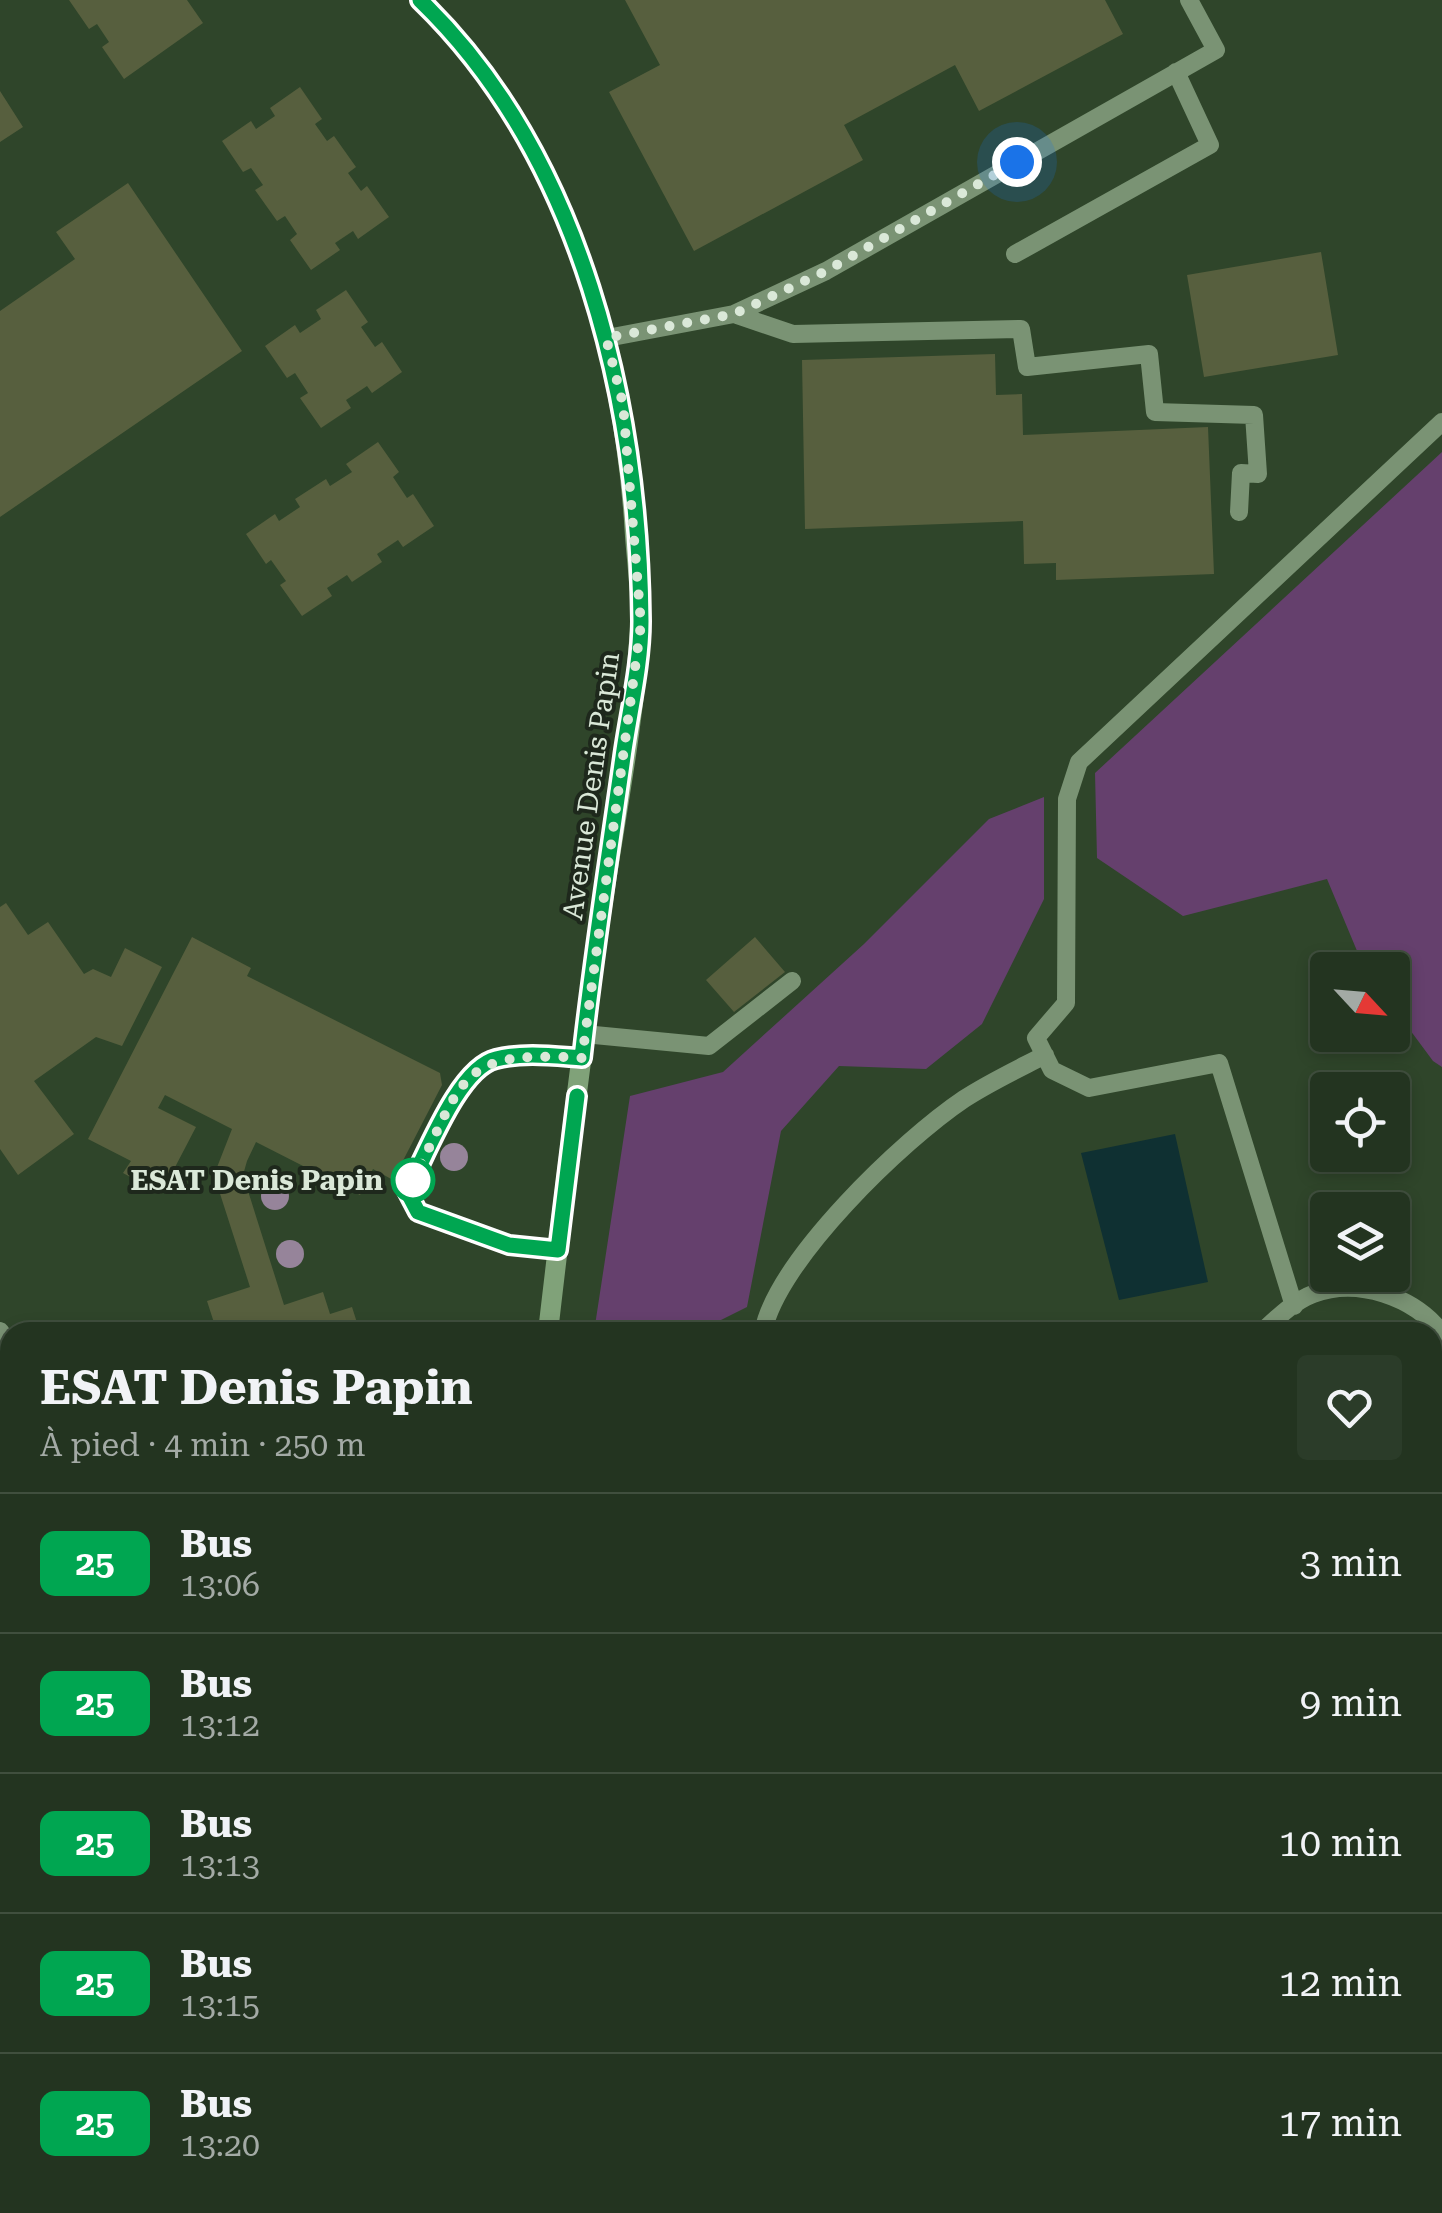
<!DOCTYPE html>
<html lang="fr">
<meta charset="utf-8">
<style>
:root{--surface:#233420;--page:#2b3c29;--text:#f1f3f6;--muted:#a3aaa5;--line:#404f3e}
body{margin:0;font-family:"Roboto Serif",serif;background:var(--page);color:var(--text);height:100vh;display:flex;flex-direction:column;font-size:38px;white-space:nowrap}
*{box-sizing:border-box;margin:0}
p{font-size:32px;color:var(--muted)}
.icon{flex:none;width:55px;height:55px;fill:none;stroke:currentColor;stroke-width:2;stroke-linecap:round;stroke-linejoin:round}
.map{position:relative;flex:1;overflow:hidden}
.panel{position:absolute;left:0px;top:1322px;width:1442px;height:892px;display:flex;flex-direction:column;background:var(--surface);border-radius:30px 30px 0 0;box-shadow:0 5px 15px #0003,0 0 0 2px var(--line)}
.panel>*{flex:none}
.badge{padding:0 20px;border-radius:15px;font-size:35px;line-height:65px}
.needle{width:65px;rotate:116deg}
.buttons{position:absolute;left:1310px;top:952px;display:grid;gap:20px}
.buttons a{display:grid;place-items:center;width:100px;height:100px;border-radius:10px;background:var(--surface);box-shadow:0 5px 15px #0003,0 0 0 2px var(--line);font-size:50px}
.you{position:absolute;width:50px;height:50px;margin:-25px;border:8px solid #fff;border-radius:50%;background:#1a73e8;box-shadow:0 0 0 15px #1a73e833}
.map>.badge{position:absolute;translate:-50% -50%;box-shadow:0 0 0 5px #fff}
.round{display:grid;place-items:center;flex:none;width:105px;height:105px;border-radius:10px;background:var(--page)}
.headline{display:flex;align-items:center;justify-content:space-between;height:170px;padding:0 40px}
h1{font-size:48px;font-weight:700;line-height:75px}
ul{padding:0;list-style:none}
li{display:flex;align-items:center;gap:30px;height:140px;padding:0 40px;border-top:2px solid var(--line)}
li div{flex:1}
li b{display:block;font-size:38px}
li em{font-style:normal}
li .badge{min-width:110px;font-weight:700;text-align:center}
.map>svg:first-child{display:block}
</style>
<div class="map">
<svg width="1442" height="2213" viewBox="0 0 1442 2213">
<rect width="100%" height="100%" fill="#2f452a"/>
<path fill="#65406d" d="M 1442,452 L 1442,1067 L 1433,1061 L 1393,1007 L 1392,970 L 1365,970 L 1327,879 L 1183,916 L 1097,858 L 1095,773 Z
M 1044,797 L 1044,899 L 982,1024 L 926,1069 L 839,1066 L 781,1131 L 747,1307 L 697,1332 L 594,1332 L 630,1096 L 723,1072 L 864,944 L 989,819 Z"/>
<path fill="#0f3032" d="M 1175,1134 L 1208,1282 L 1119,1300 L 1081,1153 Z"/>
<path fill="#575f3e" d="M 69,0 L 187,0 L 203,23 L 124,79 L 102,47 L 109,42 L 97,24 L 89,29 Z
M 625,0 L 1105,0 L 1123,34 L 979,111 L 955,65 L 844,125 L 863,160 L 694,251 L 609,92 L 660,65 Z
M 300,87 L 322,119 L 315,124 L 327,141 L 334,136 L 356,167 L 348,173 L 361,191 L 367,186 L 389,217 L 358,239 L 353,231 L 335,243 L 340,250 L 311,270 L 290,240 L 297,234 L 285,216 L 277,221 L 255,190 L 263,185 L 251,168 L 243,172 L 222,141 L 251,121 L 256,129 L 275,116 L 270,108 Z
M 0,91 L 23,127 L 0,142 Z
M 128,183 L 242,351 L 0,517 L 0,311 L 75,259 L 56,232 Z
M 1321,252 L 1338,355 L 1204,377 L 1187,275 Z
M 346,290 L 368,322 L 361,327 L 375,347 L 382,342 L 402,372 L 372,393 L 367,386 L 346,400 L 351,408 L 321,428 L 300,398 L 308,393 L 295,373 L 287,378 L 265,346 L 295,325 L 300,333 L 321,319 L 316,310 Z
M 995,354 L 996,395 L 1022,394 L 1023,435 L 1208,427 L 1214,574 L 1056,580 L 1056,563 L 1024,564 L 1023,521 L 805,529 L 802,360 Z
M 378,442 L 399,472 L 393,477 L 407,498 L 413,494 L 434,526 L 403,547 L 398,540 L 377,554 L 382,562 L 352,582 L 347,575 L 327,588 L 332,596 L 302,616 L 280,585 L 286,581 L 271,560 L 266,564 L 246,534 L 275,514 L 279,521 L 300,507 L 295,499 L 326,479 L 330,486 L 352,472 L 346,464 Z
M 6,903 L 28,935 L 48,922 L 84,974 L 93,969 L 111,977 L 125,948 L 162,967 L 122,1046 L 96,1037 L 34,1081 L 74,1134 L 18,1175 L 0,1149 L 0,907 Z
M 192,937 L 251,968 L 247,976 L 440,1073 L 442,1085 L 393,1180 L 373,1169 L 360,1195 L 256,1142 L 247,1161 L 243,1175 L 284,1305 L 323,1292 L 330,1314 L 352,1307 L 360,1332 L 217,1332 L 207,1301 L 250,1287 L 214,1175 L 232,1129 L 165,1095 L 158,1108 L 196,1127 L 161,1194 L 123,1173 L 131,1161 L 88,1139 Z
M 755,937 L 785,972 L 734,1012 L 706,980 Z
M 0,1382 L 10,1397 L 10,1636 L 0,1621 Z
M 1432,1592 L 1442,1599 L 1442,1731 L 1432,1739 Z
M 10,1701 L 10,1836 L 0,1842 L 0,1708 Z
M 1432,1914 L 1442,1920 L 1442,2066 L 1432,2072 Z
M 10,2159 L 10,2205 L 88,2205 L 91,2213 L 0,2213 L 0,2163 Z
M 1216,2205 L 1254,2205 L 1256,2213 L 1218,2213 Z"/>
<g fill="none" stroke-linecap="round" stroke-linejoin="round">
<path stroke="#7a9374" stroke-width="18" d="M 1015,254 L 1210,145 L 1176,72
M 734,314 L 793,334 L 1021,329 L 1027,367 L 1149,354 L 1155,412 L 1254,415 L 1258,474 L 1241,473 L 1239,512
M 607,338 L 734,314 L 826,271 L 1216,50 L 1189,0
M 584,1034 L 709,1046 L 792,981
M 558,1249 L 509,1245 L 417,1212 L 407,1191 C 426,1156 458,1068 496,1059 C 524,1052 554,1056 582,1058
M 1294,1306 L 1219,1063 L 1089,1088 L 1052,1070 L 1036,1038 L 1066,1003 L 1067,799 L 1079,762 L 1442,422
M 0,1331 L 10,1346
M 763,1332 C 777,1260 903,1140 964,1099 C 990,1082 1018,1069 1045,1055
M 1262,1332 C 1276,1319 1294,1301 1313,1294 C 1358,1277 1414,1297 1442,1333
M 0,1873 L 10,1867
M 1432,2194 L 1442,2186
M 657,2205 L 659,2213
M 674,2205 L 676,2213
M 841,2205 L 842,2213
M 1064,2213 L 1097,2205
M 1410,2213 L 1420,2205"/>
<path stroke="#80a279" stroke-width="20" d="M 420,0 C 562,137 624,344 635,536 C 637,565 642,597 640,627 C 634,731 611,838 597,942 C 579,1072 563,1202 548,1332
M 568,2205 L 570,2213"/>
</g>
<g fill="#96849a">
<circle cx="454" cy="1157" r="14"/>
<circle cx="275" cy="1196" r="14"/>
<circle cx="290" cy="1254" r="14"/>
</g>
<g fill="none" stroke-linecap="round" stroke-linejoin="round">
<defs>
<path id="line" d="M 420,0 C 582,156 639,404 641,621 C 641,665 629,713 623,757 C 609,857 593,957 582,1058 C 554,1056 524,1052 496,1059 C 458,1068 426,1156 407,1191 L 418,1212 L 509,1245 L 558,1250 L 577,1096"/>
</defs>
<use href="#line" stroke="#fff" stroke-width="22"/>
<use href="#line" stroke="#00a651" stroke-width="15"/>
<path stroke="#dae8d8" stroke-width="10" stroke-dasharray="0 18" d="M 413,1180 C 466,1078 455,1050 582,1058 L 641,624 L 623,404 L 606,338 L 734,314 L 826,271 L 1017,162"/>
</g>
<circle fill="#fff" stroke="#00a651" stroke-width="5" cx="413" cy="1180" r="20"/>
<g text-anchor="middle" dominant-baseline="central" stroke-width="8" stroke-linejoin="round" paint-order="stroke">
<g font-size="28" fill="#dae8d8" stroke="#1e281c">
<text transform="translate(591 786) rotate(-82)">Avenue Denis Papin</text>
</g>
<g font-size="28" font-weight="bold" fill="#dae8d8" stroke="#1e281c" text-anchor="end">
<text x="383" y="1180">ESAT Denis Papin</text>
</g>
</g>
</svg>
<div class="buttons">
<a><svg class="needle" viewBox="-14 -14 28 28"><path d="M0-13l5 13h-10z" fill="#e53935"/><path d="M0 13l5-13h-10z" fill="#a3aaa5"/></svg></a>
<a><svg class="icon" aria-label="locate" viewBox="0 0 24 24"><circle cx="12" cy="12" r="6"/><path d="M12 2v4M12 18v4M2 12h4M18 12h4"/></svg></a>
<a><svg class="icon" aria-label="layers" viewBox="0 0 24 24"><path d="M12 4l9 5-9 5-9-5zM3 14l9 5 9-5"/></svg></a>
</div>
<div class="you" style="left:1017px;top:162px"></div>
<section class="panel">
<div class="headline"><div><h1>ESAT Denis Papin</h1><p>À pied · 4 min · 250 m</p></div><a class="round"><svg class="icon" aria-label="heart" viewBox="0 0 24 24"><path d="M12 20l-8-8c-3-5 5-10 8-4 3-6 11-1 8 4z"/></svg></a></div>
<ul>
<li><span class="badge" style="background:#00a651;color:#fff">25</span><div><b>Bus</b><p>13:06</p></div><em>3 min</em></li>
<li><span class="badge" style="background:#00a651;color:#fff">25</span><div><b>Bus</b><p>13:12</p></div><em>9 min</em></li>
<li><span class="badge" style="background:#00a651;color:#fff">25</span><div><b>Bus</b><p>13:13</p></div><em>10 min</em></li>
<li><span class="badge" style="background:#00a651;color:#fff">25</span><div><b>Bus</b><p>13:15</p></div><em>12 min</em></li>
<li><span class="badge" style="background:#00a651;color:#fff">25</span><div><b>Bus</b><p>13:20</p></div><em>17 min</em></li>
</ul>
</section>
</div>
